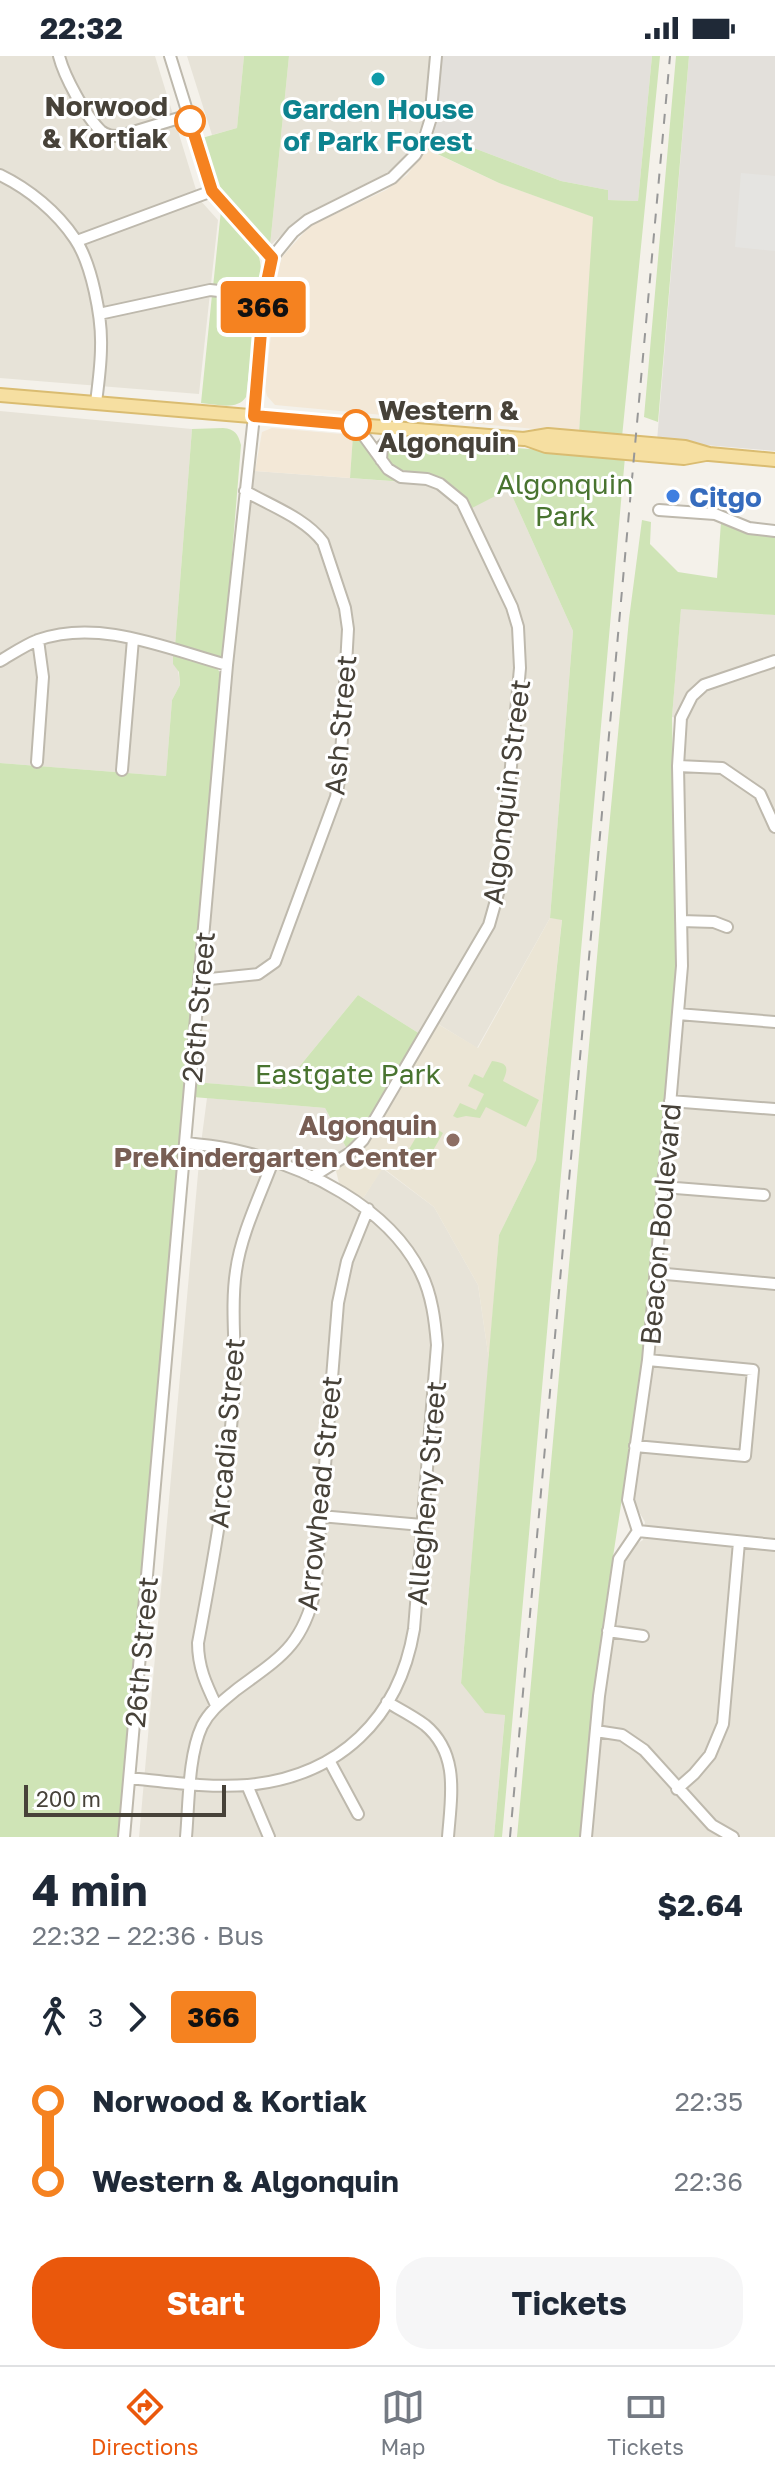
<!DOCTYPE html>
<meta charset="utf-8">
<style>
:root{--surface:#fff;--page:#f6f6f7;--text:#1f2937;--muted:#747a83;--line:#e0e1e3;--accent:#ea580c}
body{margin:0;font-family:"Golos Text",sans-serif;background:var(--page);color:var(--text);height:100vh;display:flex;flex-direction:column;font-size:30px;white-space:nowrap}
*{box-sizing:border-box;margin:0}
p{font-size:26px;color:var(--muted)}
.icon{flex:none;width:44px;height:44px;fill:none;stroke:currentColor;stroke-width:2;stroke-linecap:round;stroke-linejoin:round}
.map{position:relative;height:1781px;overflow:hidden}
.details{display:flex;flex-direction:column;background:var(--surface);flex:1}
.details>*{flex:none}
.badge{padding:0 16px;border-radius:6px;font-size:28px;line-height:52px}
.scale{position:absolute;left:24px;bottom:20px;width:202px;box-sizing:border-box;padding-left:8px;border:4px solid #474239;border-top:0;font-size:22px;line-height:28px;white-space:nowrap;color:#474239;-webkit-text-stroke:6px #fff;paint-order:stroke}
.map>.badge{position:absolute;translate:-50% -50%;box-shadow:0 0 0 4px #fff}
.legs{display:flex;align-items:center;gap:12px;height:88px;padding:0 32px;font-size:26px}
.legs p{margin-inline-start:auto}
.headline{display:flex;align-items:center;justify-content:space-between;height:136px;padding:0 32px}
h1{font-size:44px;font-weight:700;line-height:60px}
.button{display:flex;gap:16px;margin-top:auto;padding:16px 32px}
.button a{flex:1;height:92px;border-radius:32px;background:var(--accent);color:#fff;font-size:32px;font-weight:700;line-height:92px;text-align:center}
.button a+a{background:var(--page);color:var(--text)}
ul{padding:0 32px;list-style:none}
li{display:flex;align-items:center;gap:28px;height:80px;font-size:30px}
li i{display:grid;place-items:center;width:12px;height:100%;margin:0 10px;background:currentColor}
li i::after{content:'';width:20px;height:20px;margin:-10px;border:6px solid;border-radius:50%;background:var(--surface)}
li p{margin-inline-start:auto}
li:first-child i{background:linear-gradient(#0000 50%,currentColor 0)}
li:last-child i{background:linear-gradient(currentColor 50%,#0000 0)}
.status{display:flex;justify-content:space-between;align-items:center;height:56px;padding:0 40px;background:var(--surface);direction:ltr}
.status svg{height:22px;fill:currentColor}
.menu{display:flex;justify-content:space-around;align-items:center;height:112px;border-top:2px solid var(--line);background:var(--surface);font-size:22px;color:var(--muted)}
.menu a{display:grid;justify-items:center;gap:4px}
.menu .current{color:var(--accent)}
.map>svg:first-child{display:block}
</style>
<div class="status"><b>22:32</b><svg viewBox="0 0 49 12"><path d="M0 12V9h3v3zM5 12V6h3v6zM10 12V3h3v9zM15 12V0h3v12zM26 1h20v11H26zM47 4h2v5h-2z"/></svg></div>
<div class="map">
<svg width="775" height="1781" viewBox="0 0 775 1781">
<rect width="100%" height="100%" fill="#f4f1ea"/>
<path fill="#e7e3d8" d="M 0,0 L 155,0 L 197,137 L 200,144 L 218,164 L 199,338 L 0,322 Z
M 187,0 L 244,0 L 237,72 L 212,79 Z
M 289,0 L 430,0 L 425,63 L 410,95 L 388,119 L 311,155 L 293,168 L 270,190 Z
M 0,355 L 192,373 L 175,590 L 180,629 L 172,644 L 166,720 L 0,707 Z
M 255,415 L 430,428 L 445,436 L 464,455 L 509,433 L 573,575 L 550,862 L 477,992 L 430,963 L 420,978 L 358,939 L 281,1033 L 194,1026 L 237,543 Z
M 681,552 L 775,559 L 775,1781 L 590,1781 L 606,1615 L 621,1514 L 633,1490 L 643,1484 L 645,1466 L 634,1447 L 633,1437 L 650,1328 L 658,1250 L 687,909 L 683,736 L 683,679 L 686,665 L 672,661 Z
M 207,1042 L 325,1052 L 347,1093 L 338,1100 L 312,1108 L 305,1124 L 335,1138 L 357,1152 L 382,1112 L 434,1151 L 478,1229 L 489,1304 L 461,1626 L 505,1658 L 494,1781 L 139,1781 L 200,1095 Z"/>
<path fill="#f3e8d7" d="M 426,93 L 499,127 L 594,161 L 579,377 L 275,349 L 267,340 L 265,332 L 271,279 L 271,236 L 282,201 L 310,170 L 386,134 L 407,119 Z
M 272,372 L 353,379 L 350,422 L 255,415 L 262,376 Z"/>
<path fill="#e3e0db" d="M 442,0 L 652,0 L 638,145 L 607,144 L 608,134 L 561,125 L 434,77 Z
M 689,0 L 775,0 L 775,395 L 657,385 Z"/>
<path fill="#ebe5d5" d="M 550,862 L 562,863 L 536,1104 L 499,1179 L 489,1304 L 478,1229 L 434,1151 L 383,1112 L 362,1144 L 340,1131 L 336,1115 L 436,967 L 478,992 Z"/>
<path fill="#cfe4b6" d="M 244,0 L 289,0 L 270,190 L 261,184 L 216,130 L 202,82 L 237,72 Z
M 652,0 L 660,0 L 622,381 L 579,377 L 593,161 L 499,127 L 427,93 L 434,77 L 561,125 L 608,134 L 608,144 L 638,145 Z
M 676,0 L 689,0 L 658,366 L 644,361 Z
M 221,154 C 246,181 269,193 258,233 L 213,231 Z
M 212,239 L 256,244 L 257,247 L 246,341 C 237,355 216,348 201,347 Z
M 223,372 C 235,373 238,378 241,389 L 224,597 L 223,600 L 215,602 L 175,590 L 192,373 Z
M 353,379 C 375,388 372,415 405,426 L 350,422 Z
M 397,382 L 625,401 L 502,1781 L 494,1781 L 505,1659 L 485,1657 L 461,1627 L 499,1179 L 536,1104 L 562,864 L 550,862 L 573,575 L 509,433 L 472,452 C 464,439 454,428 440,422 C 417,412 389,423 385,391 Z
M 642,464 L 651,466 L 650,488 L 678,516 L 717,522 L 721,466 L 749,477 L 775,480 L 775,559 L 681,553 L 672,661 L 677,911 L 643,1305 L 607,1540 L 581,1781 L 517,1781 L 604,824 L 629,563 Z
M 173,598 L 217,612 L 222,620 L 120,1781 L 0,1781 L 0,707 L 166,720 L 172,644 L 180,629 L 179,616 L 173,608 Z
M 358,939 L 420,978 L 359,1081 L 347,1093 L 325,1052 L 193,1041 L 194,1026 L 281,1033 Z
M 492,1005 C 508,1007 509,1011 503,1025 L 539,1044 L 526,1071 L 486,1051 L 480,1062 L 466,1060 L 457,1062 L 453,1060 L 460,1047 L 476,1054 L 484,1038 L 468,1030 L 474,1018 L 483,1022 Z
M 425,1066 L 443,1077 L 427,1105 L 408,1095 Z"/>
<path fill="#e5e4e1" d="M 741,117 L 775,120 L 775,195 L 735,191 Z"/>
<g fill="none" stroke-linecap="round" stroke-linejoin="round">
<defs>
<path id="minor" d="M 59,0 C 64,20 86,61 101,75 C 107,80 113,80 120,80 L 189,59
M 170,0 L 212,135 L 272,202
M 0,119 C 29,133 57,156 75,183 C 92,208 102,262 101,291 C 101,310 98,329 96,347
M 77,185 L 212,135
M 99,258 L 210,234 L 264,240
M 381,404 L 382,390 L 399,373
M 659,454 L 715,458 L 749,472 L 775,475
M 0,605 C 12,598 25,589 38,584 C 99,562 168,593 227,609
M 37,706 L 43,621 L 38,584
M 678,710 L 722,712 L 760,738 L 775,771
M 122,714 L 133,583
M 681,865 L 714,866 L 727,871
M 200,924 L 258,918 L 275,906 L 336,741 L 340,719 L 348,573 L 345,552 L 323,486 C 305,462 271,450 245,435
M 678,958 L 775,966
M 670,1045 L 775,1053
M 312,1121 L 350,1097 L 363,1084 L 489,869 L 500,830 L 520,612 L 518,571 L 512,551 L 462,446 L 440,428 L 427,423 L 401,421 L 388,413 L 356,369
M 663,1131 L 764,1139
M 655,1217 L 775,1228
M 635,1390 L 745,1400 L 753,1314 L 648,1304
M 320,1460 L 422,1469
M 638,1475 L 775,1489
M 608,1575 L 643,1580
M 387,1646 C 399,1653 413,1660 425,1669 C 460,1698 451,1741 448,1781
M 216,1649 C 206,1628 198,1611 198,1587 C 214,1502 229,1419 234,1332 C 237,1293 230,1254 236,1215 C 241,1178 260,1140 273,1105
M 596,1675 L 622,1679 L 644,1694 L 712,1769 L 733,1781
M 330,1706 L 358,1758
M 130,1722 C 169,1726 209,1732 248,1729 C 339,1720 399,1663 414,1573 L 437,1289 C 435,1265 432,1239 421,1217 C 388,1150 305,1110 235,1094 C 219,1090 202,1089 186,1087
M 247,1729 L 269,1781
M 677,1733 L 694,1718 L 710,1699 L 723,1668 L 739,1486
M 124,1781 L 227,609 L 254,360 L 264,240 L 272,202 L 293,176 L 308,164 L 392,122 L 415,99 L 425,81 L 430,65 L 436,0
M 186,1781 C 189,1748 188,1700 202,1670 C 210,1654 223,1645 236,1634 C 279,1602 302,1591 315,1535 L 338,1247 L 347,1205 L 368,1153
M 586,1781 L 599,1640 L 619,1503 L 638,1475 L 628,1444 L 648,1304 L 682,910 L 678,710 L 681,662 L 692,640 L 704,629 L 775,605"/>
<path id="major" d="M 0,339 L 524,383 L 548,379 L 685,391 L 709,398 L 775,404
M 526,383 L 546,390 L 684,402 L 706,398"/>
</defs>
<use href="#minor" stroke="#beb9ad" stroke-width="14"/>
<use href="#major" stroke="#dabc71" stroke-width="16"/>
<use href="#minor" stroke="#fff" stroke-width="10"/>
<use href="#major" stroke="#f6dfa1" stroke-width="12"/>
<path stroke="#989898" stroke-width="2" stroke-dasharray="10 10" stroke-linecap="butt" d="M 510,1781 L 670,0"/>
</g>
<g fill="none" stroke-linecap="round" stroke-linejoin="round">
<defs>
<path id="line-1" d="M 190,65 L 212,135 L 272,202 L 264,240 L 254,360 L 356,369"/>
</defs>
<use href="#line-1" stroke="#fff" stroke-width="18"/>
<use href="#line-1" stroke="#f58220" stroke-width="12"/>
</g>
<circle fill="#0f9aa8" stroke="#fff" stroke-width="3" cx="378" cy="23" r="8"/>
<g fill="#fff" stroke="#f58220" stroke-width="4">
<circle cx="190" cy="65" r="14"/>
<circle cx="356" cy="369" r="14"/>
</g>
<circle fill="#3f7fe0" stroke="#fff" stroke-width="3" cx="673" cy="440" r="8"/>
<circle fill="#8d6e63" stroke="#fff" stroke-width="3" cx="453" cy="1084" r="8"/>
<g text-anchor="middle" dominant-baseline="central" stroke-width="6" stroke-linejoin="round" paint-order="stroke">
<g font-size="28" font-weight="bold" fill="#474239" stroke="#fff" text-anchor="end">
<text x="168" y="49">Norwood<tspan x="168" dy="32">&amp; Kortiak</tspan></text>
<text x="378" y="353" text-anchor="start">Western &amp;<tspan x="378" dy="32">Algonquin</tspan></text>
</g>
<g font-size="28" font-weight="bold" fill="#0d838f" stroke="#fff">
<text x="378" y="52">Garden House<tspan x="378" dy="32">of Park Forest</tspan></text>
</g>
<g font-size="28" fill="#497430" stroke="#fff">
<text x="565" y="427">Algonquin<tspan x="565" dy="32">Park</tspan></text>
<text x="348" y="1017">Eastgate Park</text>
</g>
<g font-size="28" font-weight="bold" fill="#366cbe" stroke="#fff" text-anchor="start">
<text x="689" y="440">Citgo</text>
</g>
<g font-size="28" fill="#474239" stroke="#fff">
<text transform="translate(340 669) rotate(-85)">Ash Street</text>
<text transform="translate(506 736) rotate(-83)">Algonquin Street</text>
<text transform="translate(198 951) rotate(-85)">26th Street</text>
<text transform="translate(660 1168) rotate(-85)">Beacon Boulevard</text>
<text transform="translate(226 1377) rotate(-85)">Arcadia Street</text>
<text transform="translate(319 1437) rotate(-84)">Arrowhead Street</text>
<text transform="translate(426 1437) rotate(-85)">Allegheny Street</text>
<text transform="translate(141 1596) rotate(-85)">26th Street</text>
</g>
<g font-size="28" font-weight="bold" fill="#785e54" stroke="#fff" text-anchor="end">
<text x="437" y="1068">Algonquin<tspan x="437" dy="32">PreKindergarten Center</tspan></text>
</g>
</g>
</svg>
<div class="scale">200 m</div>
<b class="badge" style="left:263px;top:251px;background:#f58220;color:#111">366</b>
</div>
<section class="details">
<div class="headline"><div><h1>4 min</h1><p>22:32 – 22:36 · Bus</p></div><b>$2.64</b></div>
<div class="legs"><svg class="icon" aria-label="walk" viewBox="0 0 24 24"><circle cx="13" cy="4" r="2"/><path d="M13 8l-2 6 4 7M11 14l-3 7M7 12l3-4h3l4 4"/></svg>3<svg class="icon" aria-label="forward" viewBox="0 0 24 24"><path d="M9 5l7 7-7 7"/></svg><b class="badge" style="background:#f58220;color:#111">366</b></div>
<ul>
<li><i style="color:#f58220"></i><b>Norwood &amp; Kortiak</b><p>22:35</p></li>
<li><i style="color:#f58220"></i><b>Western &amp; Algonquin</b><p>22:36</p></li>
</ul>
<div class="button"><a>Start</a><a>Tickets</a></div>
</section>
<nav class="menu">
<a class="current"><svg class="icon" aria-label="directions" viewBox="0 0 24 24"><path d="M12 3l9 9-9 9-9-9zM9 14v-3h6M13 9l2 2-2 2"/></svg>Directions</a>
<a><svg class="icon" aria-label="map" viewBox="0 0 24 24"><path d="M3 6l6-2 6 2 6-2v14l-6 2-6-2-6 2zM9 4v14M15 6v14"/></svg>Map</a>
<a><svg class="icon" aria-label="tickets" viewBox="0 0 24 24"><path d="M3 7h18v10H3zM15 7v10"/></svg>Tickets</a>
</nav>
